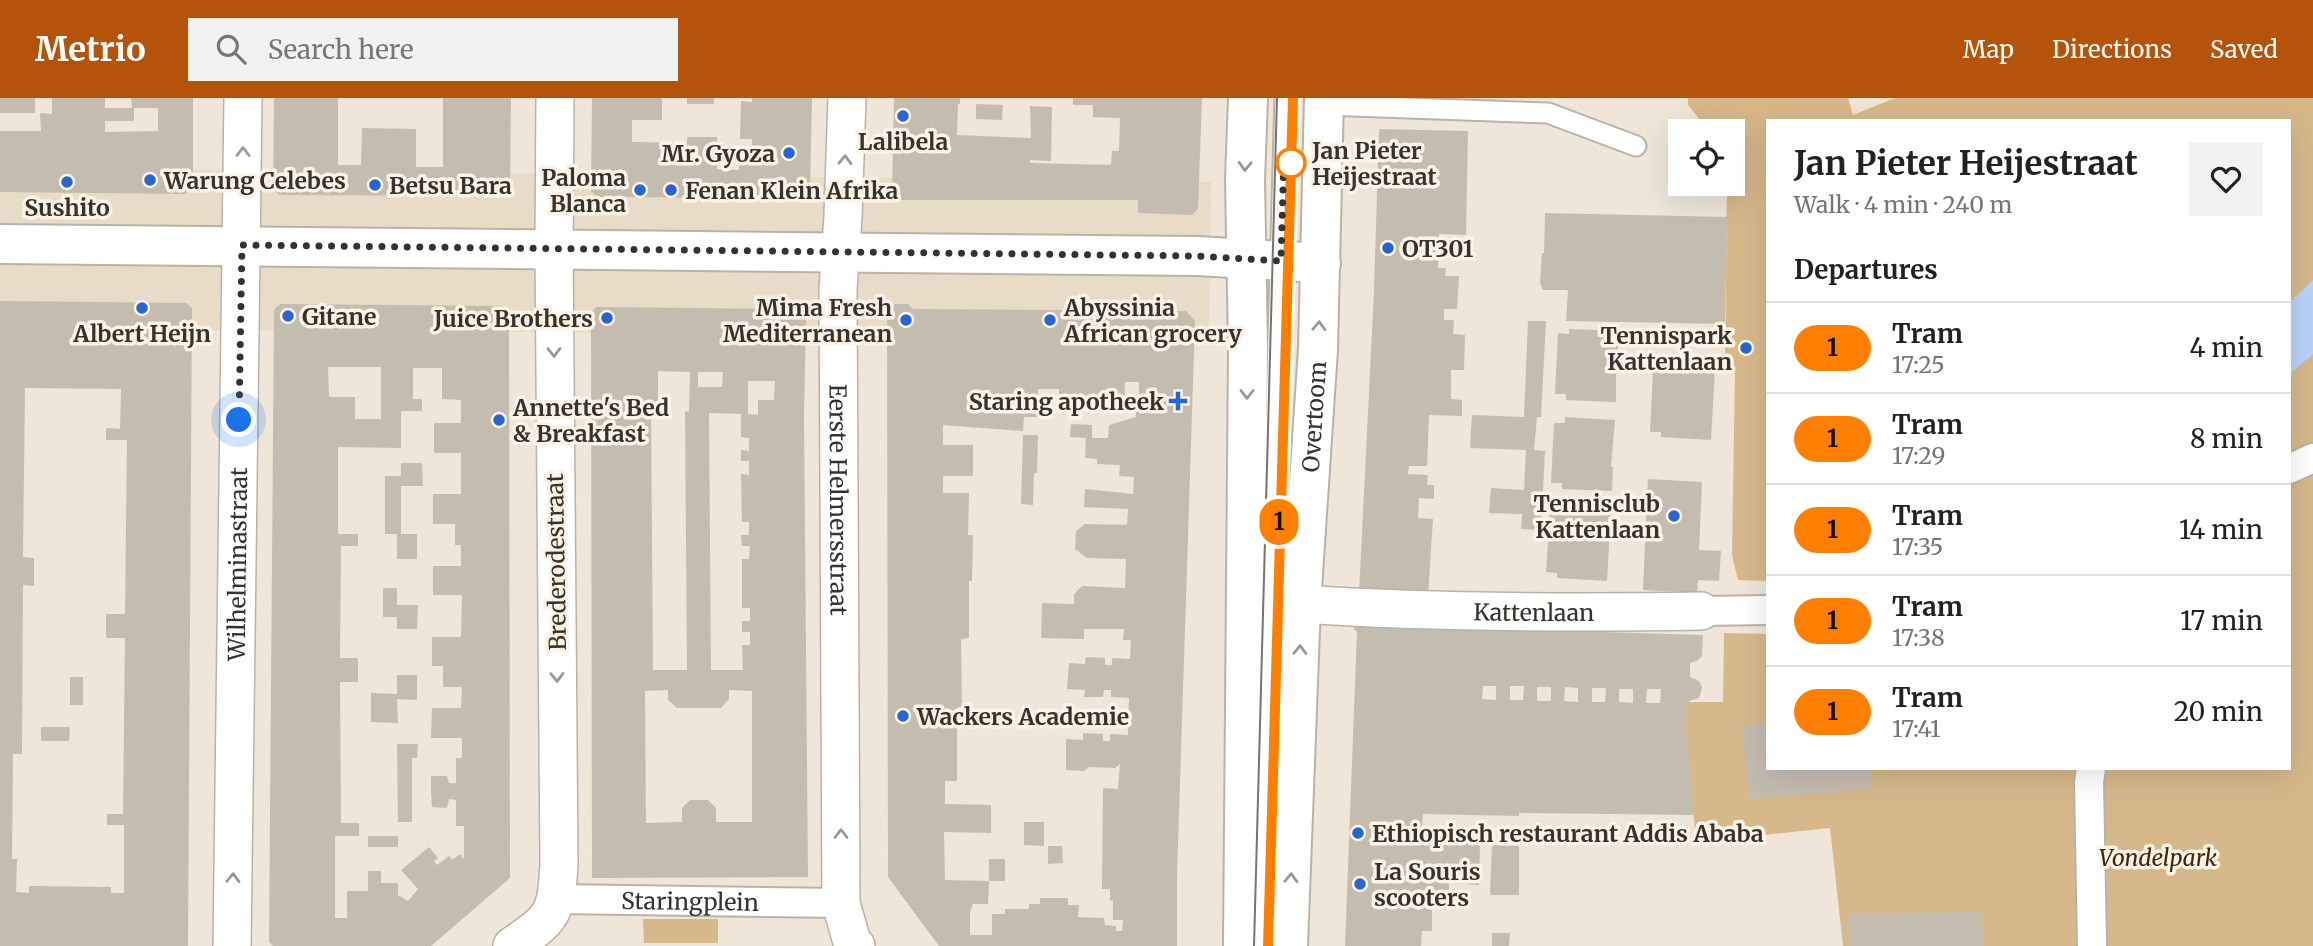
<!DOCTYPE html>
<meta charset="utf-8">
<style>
:root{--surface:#fff;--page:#f2f2f2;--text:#222;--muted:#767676;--line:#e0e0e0;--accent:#b45309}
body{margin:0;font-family:Merriweather,serif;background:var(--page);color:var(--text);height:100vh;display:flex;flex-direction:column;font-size:26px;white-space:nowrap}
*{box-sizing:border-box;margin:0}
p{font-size:23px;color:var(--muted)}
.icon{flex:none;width:38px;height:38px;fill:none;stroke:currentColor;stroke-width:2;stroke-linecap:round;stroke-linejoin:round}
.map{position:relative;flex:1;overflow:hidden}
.sheet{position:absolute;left:1766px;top:21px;width:525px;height:651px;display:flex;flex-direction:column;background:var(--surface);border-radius:0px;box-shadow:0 7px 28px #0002}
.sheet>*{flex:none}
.badge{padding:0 14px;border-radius:23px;font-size:24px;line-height:46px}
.controls{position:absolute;left:1668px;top:21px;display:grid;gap:14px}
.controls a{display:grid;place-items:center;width:77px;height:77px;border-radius:0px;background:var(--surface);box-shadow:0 7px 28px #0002;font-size:35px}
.you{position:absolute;width:35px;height:35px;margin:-18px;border:5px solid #fff;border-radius:50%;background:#1a73e8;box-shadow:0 0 0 10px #1a73e833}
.map>.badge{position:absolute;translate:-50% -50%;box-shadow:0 0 0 4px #fff}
h2{padding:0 28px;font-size:26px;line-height:63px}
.round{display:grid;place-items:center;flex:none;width:74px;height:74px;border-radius:0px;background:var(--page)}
.overview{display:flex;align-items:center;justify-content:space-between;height:119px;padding:0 28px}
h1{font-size:33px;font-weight:700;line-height:52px}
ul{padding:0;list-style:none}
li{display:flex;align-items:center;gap:21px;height:91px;padding:0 28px;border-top:2px solid var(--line)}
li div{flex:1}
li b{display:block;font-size:26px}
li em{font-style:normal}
li .badge{min-width:77px;font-weight:700;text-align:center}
header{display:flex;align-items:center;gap:42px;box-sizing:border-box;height:98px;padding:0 35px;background:var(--accent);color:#fff}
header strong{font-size:33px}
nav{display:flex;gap:38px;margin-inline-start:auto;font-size:24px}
.search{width:490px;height:63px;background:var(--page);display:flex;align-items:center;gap:18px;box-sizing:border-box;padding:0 24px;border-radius:0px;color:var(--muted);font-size:26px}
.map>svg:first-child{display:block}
</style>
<header>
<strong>Metrio</strong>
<div class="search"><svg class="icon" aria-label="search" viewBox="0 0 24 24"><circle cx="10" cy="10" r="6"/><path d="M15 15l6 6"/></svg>Search here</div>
<nav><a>Map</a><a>Directions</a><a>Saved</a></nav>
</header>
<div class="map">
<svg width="2313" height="848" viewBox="0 0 2313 848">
<rect width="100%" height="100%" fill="#efe6d9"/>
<path fill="#e8dbc8" d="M 0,69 L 1211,84 L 1209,238 L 0,231 Z"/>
<path fill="#d6b88a" d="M 1688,0 L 1848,0 L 1853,17 L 1895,0 L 2313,0 L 2313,848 L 1843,848 L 1830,730 L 1696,744 L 1684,604 L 1723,604 L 1724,535 L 1767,536 L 1768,670 L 2289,670 L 2289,23 L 1768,23 L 1767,483 L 1738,482 L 1732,457 L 1735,273 L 1725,273 L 1727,86 L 1732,86 L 1732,33 L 1709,33 L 1688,7 Z
M 643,821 L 718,821 L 718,845 L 644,845 Z"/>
<path fill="#b9d1f9" d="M 2313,182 L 2313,256 L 2289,277 L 2289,205 Z"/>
<path fill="#c4bcaf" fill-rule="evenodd" d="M 0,0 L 35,0 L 35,15 L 0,15 Z
M 52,0 L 105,0 L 105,10 L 132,10 L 131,0 L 193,0 L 193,89 L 185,96 L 0,94 L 0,33 L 41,33 L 40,15 L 52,16 ZM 134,10 L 158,10 L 158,33 L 105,34 L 105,23 L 134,23 Z
M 274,0 L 338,0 L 338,67 L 361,67 L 362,30 L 416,31 L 416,69 L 443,69 L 443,0 L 511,0 L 510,91 L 504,98 L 279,97 L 273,91 Z
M 592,0 L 662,0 L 662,22 L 632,22 L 632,44 L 687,45 L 687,39 L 717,39 L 717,71 L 739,72 L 739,59 L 752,59 L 752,41 L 740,41 L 741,3 L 752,4 L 752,0 L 812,0 L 810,94 L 804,100 L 597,99 L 591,93 Z
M 687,0 L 714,0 L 714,6 L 687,6 Z
M 894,0 L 960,0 L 960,6 L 958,6 L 957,37 L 1031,40 L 1030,8 L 1052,9 L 1051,63 L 1030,62 L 1030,65 L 1111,67 L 1112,53 L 1119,53 L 1120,20 L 1093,19 L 1093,7 L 1073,7 L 1073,0 L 1202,0 L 1198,111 L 1192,117 L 1138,115 L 1138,102 L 899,102 L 892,95 Z
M 976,6 L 1003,7 L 1002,22 L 976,21 Z
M 1379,31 L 1468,33 L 1466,137 L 1439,136 L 1438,170 L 1446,170 L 1445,178 L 1459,178 L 1457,211 L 1444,211 L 1444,222 L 1454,222 L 1453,236 L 1465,237 L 1464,272 L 1451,272 L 1451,301 L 1462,302 L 1462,318 L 1429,317 L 1427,368 L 1409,368 L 1408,376 L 1428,377 L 1427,387 L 1434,387 L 1434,401 L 1419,400 L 1418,420 L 1433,421 L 1428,499 L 1359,496 L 1374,193 Z
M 1545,115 L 1727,119 L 1725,226 L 1566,223 L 1568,192 L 1543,192 L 1540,185 L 1542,155 L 1544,155 Z
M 0,203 L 186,205 L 192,210 L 188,848 L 0,848 ZM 25,290 L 121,291 L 120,331 L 106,330 L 106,342 L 127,342 L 125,516 L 106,516 L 106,540 L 125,540 L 123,716 L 107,716 L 107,727 L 124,727 L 124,795 L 111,795 L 111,789 L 29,788 L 29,795 L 16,794 L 17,761 L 12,761 L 13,656 L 22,656 L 23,487 L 34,488 L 34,460 L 23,459 Z
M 280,206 L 503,208 L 509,213 L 510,780 L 431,848 L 273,848 L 269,844 L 274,212 ZM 328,269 L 381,269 L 381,321 L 355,321 L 355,299 L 329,299 ZM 413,270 L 442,270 L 442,301 L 461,302 L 461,325 L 434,325 L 434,355 L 461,355 L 461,396 L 433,396 L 433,426 L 455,426 L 455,447 L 461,447 L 461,468 L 433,468 L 433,497 L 462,497 L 461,539 L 432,539 L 432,568 L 443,568 L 443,589 L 462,589 L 461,610 L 432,610 L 431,640 L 462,640 L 462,660 L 456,660 L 456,685 L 449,685 L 447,678 L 431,678 L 431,694 L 432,709 L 447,710 L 449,701 L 456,702 L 456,728 L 464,728 L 464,761 L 460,756 L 452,762 L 449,758 L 437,767 L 434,763 L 438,760 L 429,749 L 401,772 L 418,791 L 408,803 L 398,797 L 398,785 L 381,785 L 381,773 L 368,773 L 368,793 L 347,793 L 347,820 L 335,820 L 335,738 L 359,738 L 359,725 L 341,725 L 340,584 L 358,584 L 358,560 L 340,560 L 341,448 L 358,448 L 358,436 L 338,436 L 338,349 L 401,350 L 401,313 L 422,313 L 422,301 L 413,301 Z
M 895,206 L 908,206 L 913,211 L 1186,213 L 1195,223 L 1177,777 L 1177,848 L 939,848 L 888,779 L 887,214 ZM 1125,284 L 1139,284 L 1139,302 L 1136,302 L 1136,319 L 1109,327 L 1108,340 L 1092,340 L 1092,327 L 1071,326 L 1070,339 L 1086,340 L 1085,360 L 1097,361 L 1097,366 L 1120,367 L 1119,378 L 1134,379 L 1133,396 L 1085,391 L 1084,409 L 1128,411 L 1127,427 L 1085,426 L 1076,433 L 1075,451 L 1087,460 L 1126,461 L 1125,490 L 1082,488 L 1074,496 L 1074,506 L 1042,505 L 1041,540 L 1084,541 L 1084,531 L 1124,531 L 1123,542 L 1131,542 L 1130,561 L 1112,560 L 1112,567 L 1105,567 L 1105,560 L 1086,559 L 1085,566 L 1069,565 L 1067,591 L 1085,592 L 1084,599 L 1103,599 L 1104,592 L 1111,592 L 1111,599 L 1129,600 L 1128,637 L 1110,636 L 1110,643 L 1103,643 L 1103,636 L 1083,635 L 1083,642 L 1066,641 L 1066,672 L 1084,673 L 1089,669 L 1115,670 L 1120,666 L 1118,691 L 1103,690 L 1102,791 L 1110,791 L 1110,803 L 1113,802 L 1113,822 L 1123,822 L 1122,833 L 1116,833 L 1116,828 L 1105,827 L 1104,820 L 1078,819 L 1079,807 L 1068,807 L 1068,800 L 1040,800 L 1040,806 L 1029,806 L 1029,811 L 1005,811 L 1005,816 L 992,816 L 992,837 L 970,837 L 970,814 L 973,806 L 988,806 L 989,783 L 945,782 L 944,734 L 991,735 L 991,707 L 945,706 L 945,683 L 957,683 L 957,609 L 962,609 L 961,541 L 969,540 L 969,483 L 972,483 L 973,437 L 968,437 L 969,395 L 943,395 L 943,378 L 973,378 L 973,347 L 943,347 L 943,327 L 1023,333 L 1024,319 L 1037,319 L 1038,291 L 1059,291 L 1059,298 L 1093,299 L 1093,306 L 1124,307 Z
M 596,209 L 801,211 L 806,218 L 804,319 L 808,779 L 592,780 L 591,215 ZM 658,273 L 690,274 L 689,314 L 685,313 L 687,572 L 653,572 L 651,312 L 658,312 ZM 698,274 L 723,274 L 722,289 L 698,289 ZM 748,283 L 775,283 L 774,302 L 758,302 L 758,317 L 748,316 ZM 709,315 L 741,316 L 741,339 L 749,340 L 749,353 L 741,352 L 741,363 L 749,363 L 749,377 L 741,376 L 742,424 L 749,424 L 749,437 L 741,437 L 742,448 L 750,448 L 749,461 L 742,461 L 742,510 L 750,510 L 750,523 L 742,523 L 742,534 L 750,534 L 750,547 L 742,547 L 743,572 L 711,572 ZM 668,592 L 668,602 L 677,610 L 721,610 L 729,601 L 729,592 L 752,593 L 752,724 L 716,724 L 716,710 L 708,702 L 690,702 L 682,710 L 682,724 L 646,725 L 645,593 Z
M 1528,223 L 1546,223 L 1541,319 L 1537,319 L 1534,352 L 1545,353 L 1541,432 L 1521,431 L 1522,416 L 1489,415 L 1491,390 L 1524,392 L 1526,352 L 1470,350 L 1472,317 L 1524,319 Z
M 1569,231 L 1619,233 L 1616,280 L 1616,304 L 1566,302 L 1566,296 L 1555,296 L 1558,235 L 1569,236 Z
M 1664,268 L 1715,271 L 1711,342 L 1661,339 L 1661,334 L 1650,334 L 1653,273 L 1664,273 Z
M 1565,319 L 1615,322 L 1611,369 L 1613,369 L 1612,393 L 1562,391 L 1562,385 L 1551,385 L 1554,325 L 1565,325 Z
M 1023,337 L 1038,337 L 1037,375 L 1034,375 L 1033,407 L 1021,406 Z
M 401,365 L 422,365 L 423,388 L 401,388 L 401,436 L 417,436 L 417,461 L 397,461 L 397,436 L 385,436 L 385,378 L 401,378 Z
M 1648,381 L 1702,384 L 1699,452 L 1721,453 L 1719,483 L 1698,482 L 1697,495 L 1643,492 Z
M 1561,409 L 1611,411 L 1607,483 L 1557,480 L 1557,475 L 1546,474 L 1550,414 L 1560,414 Z
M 383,490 L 397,490 L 397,507 L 418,507 L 417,531 L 397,531 L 397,519 L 383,519 Z
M 1355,527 L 1703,537 L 1702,558 L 1697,563 L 1690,565 L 1690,579 L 1699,583 L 1702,589 L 1701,594 L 1699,600 L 1689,603 L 1689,607 L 1685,606 L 1694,717 L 1519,715 L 1519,718 L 1423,716 L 1422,730 L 1454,731 L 1454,745 L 1480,746 L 1479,787 L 1449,785 L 1449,799 L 1432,799 L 1432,833 L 1422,833 L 1421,848 L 1345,848 L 1357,534 L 1354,531 ZM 1483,588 L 1496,588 L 1496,602 L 1482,601 ZM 1510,588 L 1524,588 L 1523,602 L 1510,602 ZM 1537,589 L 1551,589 L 1551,603 L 1537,603 ZM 1565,589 L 1578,590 L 1578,604 L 1564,603 ZM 1592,590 L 1606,590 L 1605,604 L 1592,604 ZM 1619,591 L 1633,591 L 1633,605 L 1619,604 ZM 1647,591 L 1661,591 L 1660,605 L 1646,605 Z
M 397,577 L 417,577 L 417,602 L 397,601 L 398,625 L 371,624 L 371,595 L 397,596 Z
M 70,579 L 83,579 L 83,607 L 70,607 Z
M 1768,624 L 1768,670 L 1871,670 L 1873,691 L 1749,702 L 1742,628 Z
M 41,629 L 70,629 L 69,643 L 41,643 Z
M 397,646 L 418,646 L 417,660 L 412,660 L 412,724 L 398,724 Z
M 1024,724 L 1044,724 L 1044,748 L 1024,747 Z
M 368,738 L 398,738 L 398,749 L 368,749 Z
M 1492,747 L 1519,748 L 1519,797 L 1490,797 Z
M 1048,748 L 1062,748 L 1063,765 L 1048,766 Z
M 989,761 L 1005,761 L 1005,783 L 989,783 Z
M 1982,814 L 1983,848 L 1849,848 L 1848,816 Z
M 1492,835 L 1510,835 L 1509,848 L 1492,848 Z"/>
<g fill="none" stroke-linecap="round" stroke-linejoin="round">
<defs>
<path id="service" d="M 1324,7 L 1548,15 L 1636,48
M 1264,848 L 1270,520 L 1285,0"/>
<g id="pedestrian">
<path d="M 2289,371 L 2313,360"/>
<path d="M 1701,513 L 1768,512"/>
<path d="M 2091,670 L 2089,684 L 2092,848"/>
<path id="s1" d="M 557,801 L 841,805"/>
</g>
<g id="minor">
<path id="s2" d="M 847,0 L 843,119 L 838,191 L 841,805 L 852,844 L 856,848"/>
<path id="s3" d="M 1301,506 C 1434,515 1568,515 1701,513"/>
<path id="s4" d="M 232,848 L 243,0"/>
<path d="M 512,848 C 553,820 556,817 559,767 L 554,151 L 555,0"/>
</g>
<path id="tertiary" d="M 0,146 L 1197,158 L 1321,165"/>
<g id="secondary">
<path d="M 1243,848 L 1248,249 L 1245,82 L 1248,0"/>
<path id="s5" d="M 1288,848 L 1301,506 L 1318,251 L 1324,0"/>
</g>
</defs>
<use href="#service" stroke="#bbb2a6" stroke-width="23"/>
<use href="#pedestrian" stroke="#bbb2a6" stroke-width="32"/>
<use href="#minor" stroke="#bbb2a6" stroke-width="40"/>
<use href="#tertiary" stroke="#bbb2a6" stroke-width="42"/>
<use href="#secondary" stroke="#bbb2a6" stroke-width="42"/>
<use href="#service" stroke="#fff" stroke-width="19"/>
<use href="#pedestrian" stroke="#fff" stroke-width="28"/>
<use href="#minor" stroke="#fff" stroke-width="37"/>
<use href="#tertiary" stroke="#fff" stroke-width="38"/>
<use href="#secondary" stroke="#fff" stroke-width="38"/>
<path stroke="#78736b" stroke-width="2" d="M 1254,848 L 1277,0
M 1268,848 L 1293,0"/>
</g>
<defs><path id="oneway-chevron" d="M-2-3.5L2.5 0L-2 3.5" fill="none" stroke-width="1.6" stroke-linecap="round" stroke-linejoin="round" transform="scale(1.75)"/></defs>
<g stroke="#9a9996">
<use href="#oneway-chevron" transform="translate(243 54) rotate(-90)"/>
<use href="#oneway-chevron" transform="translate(845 62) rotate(-88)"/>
<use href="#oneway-chevron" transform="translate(1245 68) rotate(92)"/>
<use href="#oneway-chevron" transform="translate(1319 228) rotate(-88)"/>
<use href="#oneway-chevron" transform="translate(554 254) rotate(89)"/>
<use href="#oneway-chevron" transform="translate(1247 296) rotate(90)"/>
<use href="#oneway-chevron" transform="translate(1300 552) rotate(-88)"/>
<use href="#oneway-chevron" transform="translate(557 579) rotate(89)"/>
<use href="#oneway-chevron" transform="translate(841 736) rotate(-90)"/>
<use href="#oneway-chevron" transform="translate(233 780) rotate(-89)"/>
<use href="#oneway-chevron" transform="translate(1291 780) rotate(-88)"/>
</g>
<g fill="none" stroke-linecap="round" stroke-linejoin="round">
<defs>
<path id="line" d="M 1268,848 L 1293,0"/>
</defs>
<use href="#line" stroke="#fff" stroke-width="16"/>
<use href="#line" stroke="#ff7f00" stroke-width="10"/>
<path stroke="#36332e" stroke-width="7" stroke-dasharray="0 12.6" d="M 239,322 L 242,147 L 1197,158 L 1281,163 L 1284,55 L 1291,65"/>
</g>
<g fill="#2865d2" stroke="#fcf3e7" stroke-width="2.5">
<circle cx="903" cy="18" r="7"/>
<circle cx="789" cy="55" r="7"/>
<circle cx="150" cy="82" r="7"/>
<circle cx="67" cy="84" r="7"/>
<circle cx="375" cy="87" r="7"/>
<circle cx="640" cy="92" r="7"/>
<circle cx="671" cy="92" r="7"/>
<circle cx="1388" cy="150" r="7"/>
<circle cx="142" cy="210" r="7"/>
<circle cx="288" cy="218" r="7"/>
<circle cx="607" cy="220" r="7"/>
<circle cx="906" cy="222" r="7"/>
<circle cx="1050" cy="222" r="7"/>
<circle cx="1746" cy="250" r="7"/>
<path d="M1174.5 292.5h7v7h7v7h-7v7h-7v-7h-7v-7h7z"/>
<circle cx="499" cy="322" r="7"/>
<circle cx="1674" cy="418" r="7"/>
<circle cx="903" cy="618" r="7"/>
<circle cx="1358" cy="735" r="7"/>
<circle cx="1360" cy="786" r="7"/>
</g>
<circle fill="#fff" stroke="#ff7f00" stroke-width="3.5" cx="1291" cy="65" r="14"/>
<g text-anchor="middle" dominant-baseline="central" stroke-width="7" stroke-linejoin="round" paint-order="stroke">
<g font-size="23" font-weight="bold" fill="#36332e" stroke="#fcf3e7" text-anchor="start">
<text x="903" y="43" text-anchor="middle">Lalibela</text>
<text x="775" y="55" text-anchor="end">Mr. Gyoza</text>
<text x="626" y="79" text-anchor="end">Paloma<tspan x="626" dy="26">Blanca</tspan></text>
<text x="164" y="82">Warung Celebes</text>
<text x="389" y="87">Betsu Bara</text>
<text x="685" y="92">Fenan Klein Afrika</text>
<text x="67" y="109" text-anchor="middle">Sushito</text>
<text x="1402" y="150">OT301</text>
<text x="892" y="209" text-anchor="end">Mima Fresh<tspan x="892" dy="26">Mediterranean</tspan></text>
<text x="1064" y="209">Abyssinia<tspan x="1064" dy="26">African grocery</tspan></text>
<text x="302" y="218">Gitane</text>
<text x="593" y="220" text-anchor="end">Juice Brothers</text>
<text x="142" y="235" text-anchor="middle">Albert Heijn</text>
<text x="1732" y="237" text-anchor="end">Tennispark<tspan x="1732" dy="26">Kattenlaan</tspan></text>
<text x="1164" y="303" text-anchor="end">Staring apotheek</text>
<text x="513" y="309">Annette's Bed<tspan x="513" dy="26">&amp; Breakfast</tspan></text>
<text x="1660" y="405" text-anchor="end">Tennisclub<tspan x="1660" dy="26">Kattenlaan</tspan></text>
<text x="917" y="618">Wackers Academie</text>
<text x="1372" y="735">Ethiopisch restaurant Addis Ababa</text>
<text x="1374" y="773">La Souris<tspan x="1374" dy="26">scooters</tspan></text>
</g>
<g font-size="23" font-weight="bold" fill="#36332e" stroke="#fcf3e7" text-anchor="start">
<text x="1312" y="52">Jan Pieter<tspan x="1312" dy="26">Heijestraat</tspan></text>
</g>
<g font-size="23" fill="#36332e" stroke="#fcf3e7">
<text stroke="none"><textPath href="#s5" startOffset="530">Overtoom</textPath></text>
<text stroke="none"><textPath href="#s2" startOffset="402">Eerste Helmersstraat</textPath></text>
<text transform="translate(556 464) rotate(-91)">Brederodestraat</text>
<text stroke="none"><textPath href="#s4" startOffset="382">Wilhelminastraat</textPath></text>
<text stroke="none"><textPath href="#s3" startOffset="233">Kattenlaan</textPath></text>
<text stroke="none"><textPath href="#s1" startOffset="133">Staringplein</textPath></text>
</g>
<g font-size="23" font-style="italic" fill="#3c2908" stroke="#fcf3e7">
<text x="2158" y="759">Vondelpark</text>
</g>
</g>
</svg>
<div class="controls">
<a><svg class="icon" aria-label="locate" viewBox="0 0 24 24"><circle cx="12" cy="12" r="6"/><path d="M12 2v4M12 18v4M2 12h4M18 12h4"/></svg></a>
</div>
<div class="you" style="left:239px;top:322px"></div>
<b class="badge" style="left:1279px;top:424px;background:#ff7f00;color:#111">1</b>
<section class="sheet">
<div class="overview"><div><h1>Jan Pieter Heijestraat</h1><p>Walk · 4 min · 240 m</p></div><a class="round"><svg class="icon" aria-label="heart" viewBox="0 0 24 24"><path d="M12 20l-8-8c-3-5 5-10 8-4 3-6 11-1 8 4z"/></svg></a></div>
<h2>Departures</h2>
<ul>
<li><span class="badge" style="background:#ff7f00;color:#111">1</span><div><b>Tram</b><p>17:25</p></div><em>4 min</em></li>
<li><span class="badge" style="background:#ff7f00;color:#111">1</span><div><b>Tram</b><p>17:29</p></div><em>8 min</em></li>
<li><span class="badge" style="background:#ff7f00;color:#111">1</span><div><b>Tram</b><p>17:35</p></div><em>14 min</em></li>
<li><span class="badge" style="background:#ff7f00;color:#111">1</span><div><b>Tram</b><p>17:38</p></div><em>17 min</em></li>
<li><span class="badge" style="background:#ff7f00;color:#111">1</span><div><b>Tram</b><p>17:41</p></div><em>20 min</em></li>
</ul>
</section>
</div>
